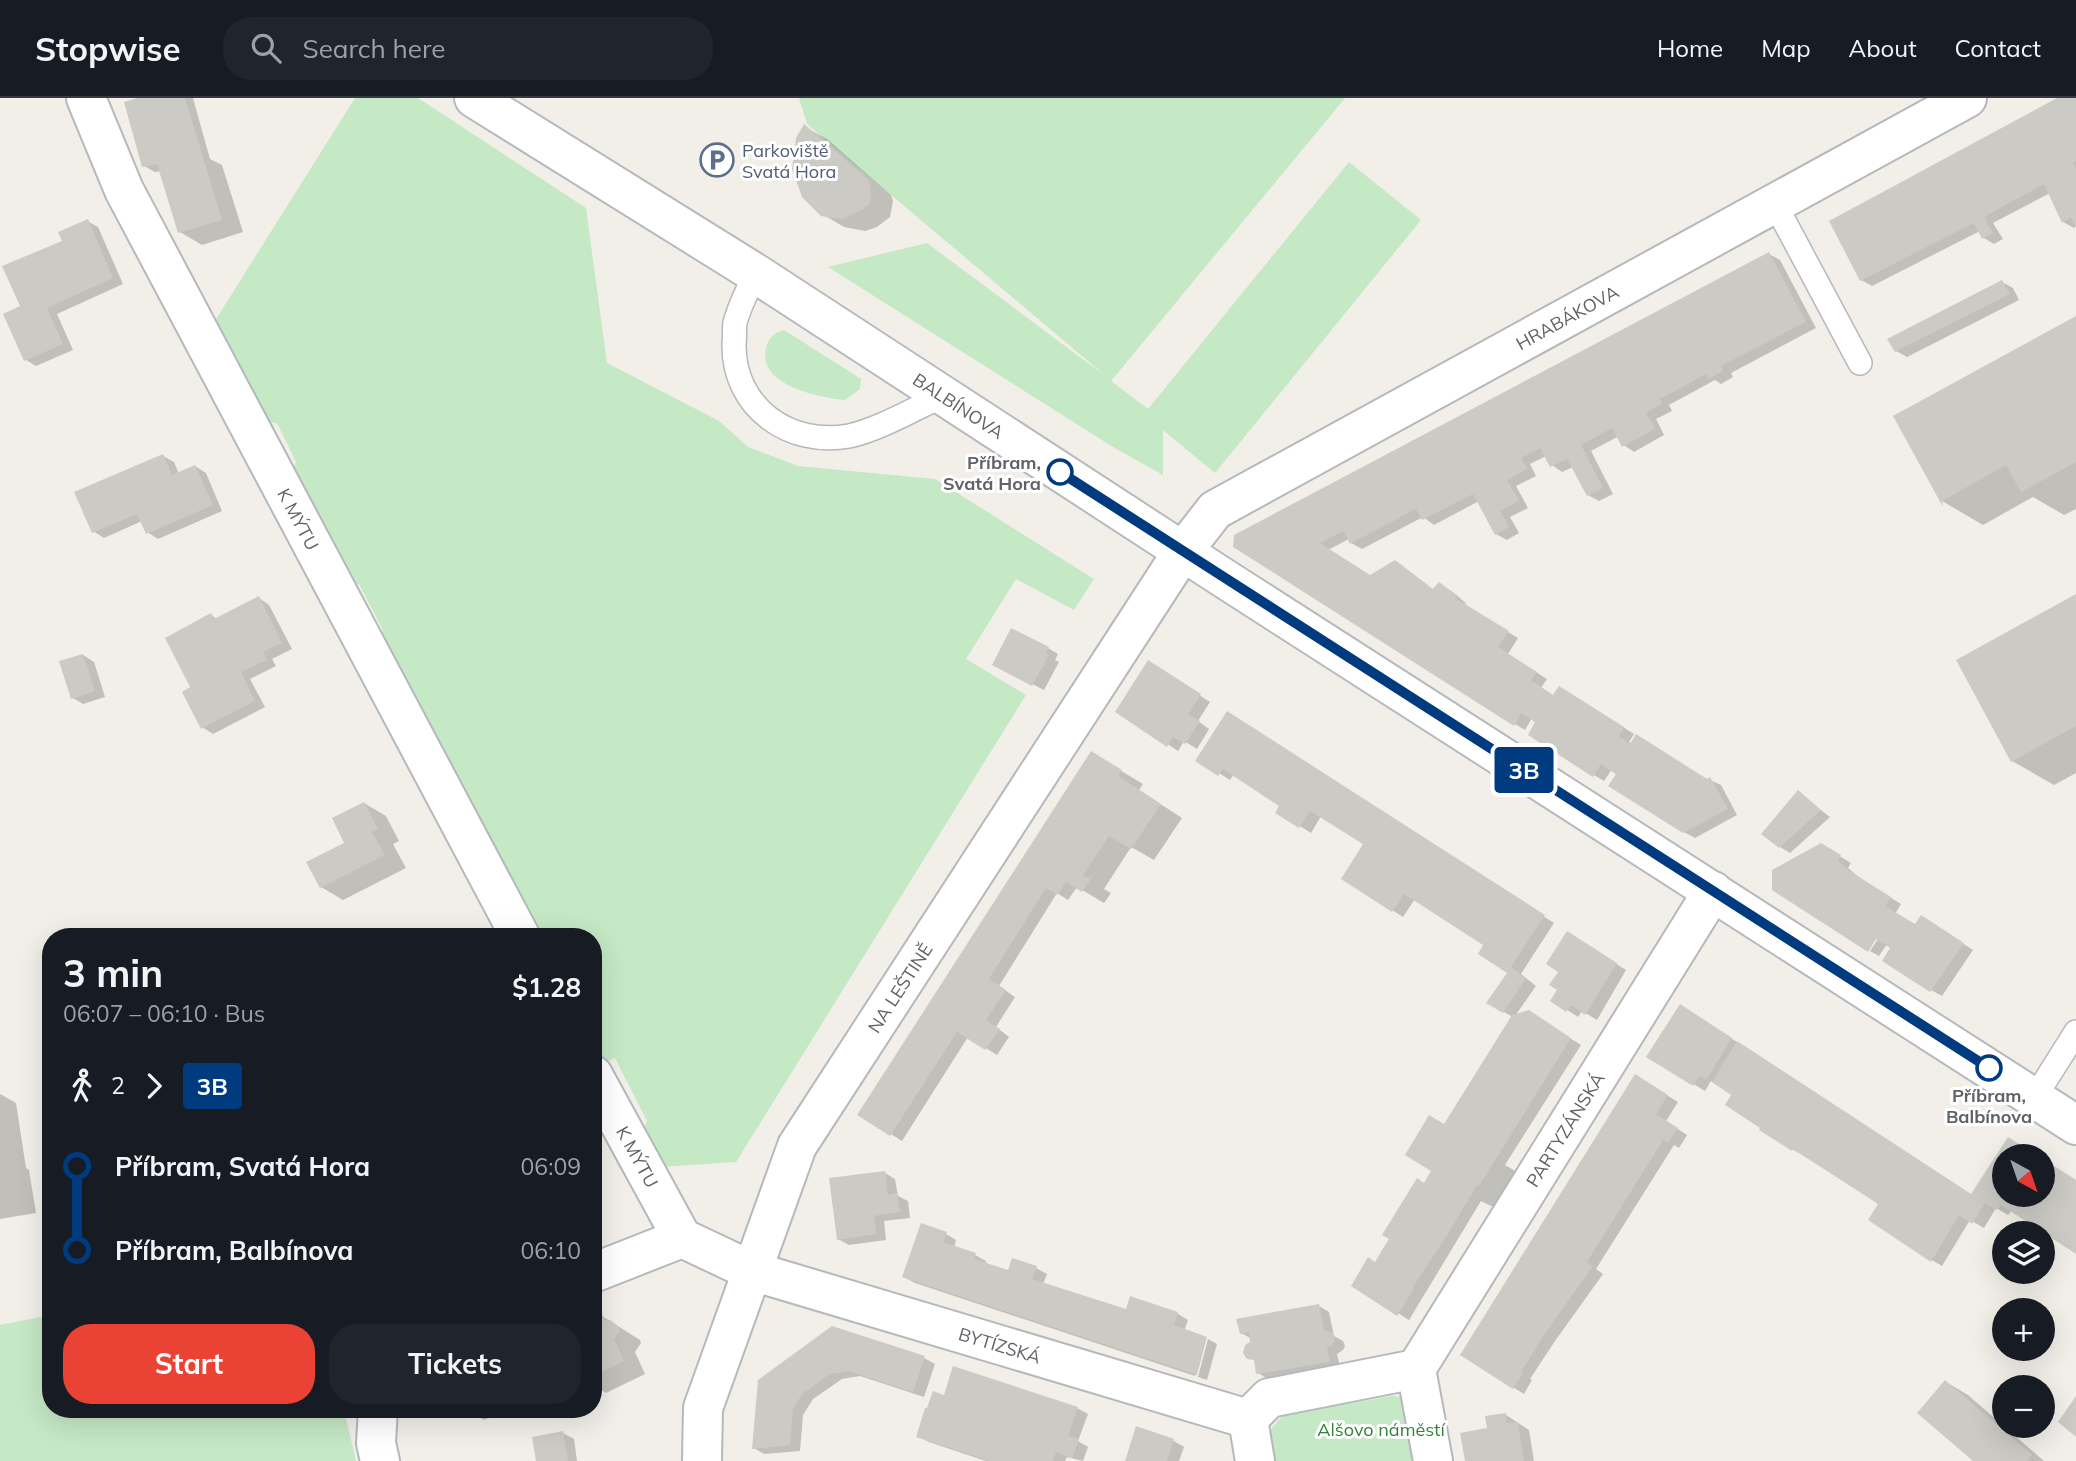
<!DOCTYPE html>
<meta charset="utf-8">
<style>
:root{--surface:#171b24;--page:#20242c;--text:#f1f3f6;--muted:#9ea1a6;--line:#363941;--accent:#ea4335}
body{margin:0;font-family:Mulish,sans-serif;background:var(--page);color:var(--text);height:100vh;display:flex;flex-direction:column;font-size:26px;white-space:nowrap}
*{box-sizing:border-box;margin:0}
p{font-size:23px;color:var(--muted)}
.icon{flex:none;width:38px;height:38px;fill:none;stroke:currentColor;stroke-width:2;stroke-linecap:round;stroke-linejoin:round}
.map{position:relative;flex:1;overflow:hidden}
.side{position:absolute;left:42px;top:830px;width:560px;height:490px;display:flex;flex-direction:column;background:var(--surface);border-radius:28px;box-shadow:0 7px 28px #0002}
.side>*{flex:none}
.badge{padding:0 14px;border-radius:5px;font-size:24px;line-height:46px}
.needle{width:46px;rotate:140deg}
.tools{position:absolute;left:1992px;top:1046px;display:grid;gap:14px}
.tools a{display:grid;place-items:center;width:63px;height:63px;border-radius:50%;background:var(--surface);box-shadow:0 7px 28px #0002;font-size:35px}
.map>.badge{position:absolute;translate:-50% -50%;box-shadow:0 0 0 4px #fff}
.legs{display:flex;align-items:center;gap:10px;height:77px;padding:0 21px;font-size:23px}
.legs p{margin-inline-start:auto}
.headline{display:flex;align-items:center;justify-content:space-between;height:119px;padding:0 21px}
h1{font-size:38px;font-weight:700;line-height:52px}
.button{display:flex;gap:14px;margin-top:auto;padding:14px 21px}
.button a{flex:1;height:80px;border-radius:28px;background:var(--accent);color:#fff;font-size:28px;font-weight:700;line-height:80px;text-align:center}
.button a+a{background:var(--page);color:var(--text)}
ul{padding:0 21px;list-style:none}
li{display:flex;align-items:center;gap:24px;height:84px;font-size:26px}
li i{display:grid;place-items:center;width:10px;height:100%;margin:0 9px;background:currentColor}
li i::after{content:'';width:18px;height:18px;margin:-9px;border:5px solid;border-radius:50%;background:var(--surface)}
li p{margin-inline-start:auto}
li:first-child i{background:linear-gradient(#0000 50%,currentColor 0)}
li:last-child i{background:linear-gradient(currentColor 50%,#0000 0)}
header{display:flex;align-items:center;gap:42px;box-sizing:border-box;height:98px;padding:0 35px;background:var(--surface);border-bottom:2px solid var(--line)}
header strong{font-size:33px}
nav{display:flex;gap:38px;margin-inline-start:auto;font-size:24px}
.search{width:490px;height:63px;background:var(--page);display:flex;align-items:center;gap:18px;box-sizing:border-box;padding:0 24px;border-radius:28px;color:var(--muted);font-size:26px}
.map>svg:first-child{display:block}
</style>
<header>
<strong>Stopwise</strong>
<div class="search"><svg class="icon" aria-label="search" viewBox="0 0 24 24"><circle cx="10" cy="10" r="6"/><path d="M15 15l6 6"/></svg>Search here</div>
<nav><a>Home</a><a>Map</a><a>About</a><a>Contact</a></nav>
</header>
<div class="map">
<svg width="2076" height="1363" viewBox="0 0 2076 1363">
<rect width="100%" height="100%" fill="#f1efe8"/>
<path fill="#c5e8c5" d="M 355,0 L 418,0 L 586,110 L 607,265 L 719,323 L 748,349 L 798,368 L 935,381 L 1094,481 L 1074,512 L 1016,481 L 966,561 L 1026,597 L 736,1064 L 660,1069 L 641,1037 L 647,1023 L 615,960 L 604,965 L 593,946 L 593,838 L 532,838 L 377,549 L 383,532 L 359,486 L 346,489 L 291,382 L 296,364 L 277,325 L 262,324 L 213,226 Z
M 799,0 L 1345,0 L 1111,283 L 1148,311 L 1349,64 L 1421,122 L 1215,375 L 1163,332 L 1163,377 L 1113,349 L 828,169 L 927,145 L 1108,280 L 807,26 Z
M 784,232 L 861,281 L 860,291 L 845,302 C 820,299 757,288 766,250 C 769,239 774,235 784,232 Z
M 51,1217 L 51,1311 L 344,1311 L 356,1363 L 0,1363 L 0,1227 Z
M 1392,1298 L 1403,1299 L 1420,1363 L 1271,1363 L 1268,1335 L 1283,1317 Z"/>
<path fill="#0003" d="M 144,0 L 193,0 L 210,61 L 222,67 L 243,134 L 202,147 L 180,134 L 161,73 L 155,74 L 144,68 Z
M 2060,0 L 2076,0 L 2076,128 L 2074,130 L 2063,124 L 2050,95 L 1993,125 L 2003,141 L 1994,146 L 1984,140 L 1980,133 L 1872,188 L 1861,182 Z
M 805,29 L 827,41 L 891,97 L 893,103 L 890,119 L 877,129 L 865,133 L 844,129 L 822,116 Z
M 87,123 L 98,129 L 123,186 L 57,216 L 73,252 L 36,268 L 26,262 L 22,209 L 64,144 Z
M 1769,156 L 1780,162 L 1816,230 L 1731,275 L 1733,279 L 1721,286 L 1715,282 L 1669,307 L 1672,313 L 1656,321 L 1664,337 L 1634,354 L 1624,347 L 1619,338 L 1591,353 L 1613,396 L 1599,403 L 1588,397 L 1573,369 L 1562,374 L 1552,367 L 1546,358 L 1530,366 L 1536,378 L 1516,388 L 1528,410 L 1510,419 L 1519,435 L 1507,442 L 1496,436 L 1479,403 L 1434,427 L 1423,419 L 1362,451 L 1351,445 L 1349,441 L 1328,452 L 1371,479 L 1434,492 L 1450,492 L 1466,505 L 1463,507 L 1518,540 L 1508,556 L 1547,581 L 1541,590 L 1554,599 L 1570,596 L 1634,636 L 1629,644 L 1632,646 L 1721,687 L 1737,717 L 1695,740 L 1684,734 L 1612,671 L 1604,683 L 1594,677 L 1532,620 L 1525,632 L 1515,626 L 1235,448 Z
M 2002,184 L 2013,190 L 2019,202 L 1907,259 L 1896,253 Z
M 2076,218 L 2076,411 L 2064,417 L 2033,399 L 1983,427 L 1942,403 Z
M 163,358 L 174,364 L 179,376 L 195,368 L 206,375 L 222,413 L 158,441 L 147,434 L 142,423 L 104,440 L 93,433 Z
M 2076,498 L 2076,675 L 2054,687 L 2012,663 Z
M 259,500 L 269,507 L 292,551 L 272,561 L 276,568 L 250,581 L 265,609 L 213,636 L 202,629 L 192,590 L 211,517 L 217,521 Z
M 1048,550 L 1058,556 L 1055,562 L 1059,564 L 1044,592 L 1005,572 Z
M 83,557 L 94,564 L 105,599 L 83,606 L 73,600 Z
M 1159,571 L 1210,604 L 1198,623 L 1209,631 L 1197,651 L 1184,643 L 1178,653 L 1117,613 Z
M 1238,622 L 1554,825 L 1521,876 L 1536,888 L 1515,918 L 1540,921 L 1581,947 L 1505,1067 L 1517,1074 L 1493,1109 L 1481,1103 L 1409,1222 L 1353,1187 L 1376,1166 L 1434,1073 L 1445,1028 L 1513,919 L 1488,905 L 1509,875 L 1485,847 L 1415,801 L 1403,819 L 1343,780 L 1365,745 L 1321,718 L 1311,735 L 1277,714 L 1282,708 L 1234,676 L 1230,682 L 1198,662 Z
M 1113,668 L 1143,686 L 1139,692 L 1182,720 L 1154,762 L 1131,749 L 1104,791 L 1111,795 L 1104,805 L 1077,789 L 1068,802 L 1057,795 L 999,888 L 1015,899 L 996,929 L 1009,939 L 997,957 L 968,939 L 902,1043 L 859,1016 Z
M 1798,695 L 1830,719 L 1790,755 L 1780,749 Z
M 364,705 L 386,718 L 399,743 L 393,746 L 406,770 L 343,802 L 321,789 L 346,746 Z
M 1821,747 L 1851,765 L 1848,770 L 1862,782 L 1901,806 L 1895,816 L 1916,828 L 1932,826 L 1973,852 L 1942,898 L 1931,892 L 1887,846 L 1879,858 L 1870,853 L 1882,835 Z
M 1578,842 L 1626,872 L 1597,922 L 1582,913 L 1578,919 L 1552,902 L 1560,892 Z
M 1691,914 L 1972,1098 L 2004,1059 L 2004,1097 L 2042,1097 L 2076,1084 L 2076,1154 L 2012,1112 L 2008,1117 L 1996,1110 L 1984,1130 L 1970,1122 L 1942,1168 L 1932,1162 L 1881,1105 L 1761,1032 L 1763,1029 L 1734,996 L 1711,983 L 1705,993 L 1649,959 Z
M 1646,984 L 1678,1004 L 1666,1023 L 1687,1037 L 1679,1050 L 1674,1047 L 1596,1171 L 1603,1176 L 1555,1243 L 1530,1281 L 1532,1282 L 1524,1296 L 1462,1257 Z
M 0,996 L 16,1005 L 26,1070 L 29,1072 L 36,1115 L 0,1121 Z
M 885,1075 L 895,1081 L 898,1098 L 908,1103 L 910,1120 L 884,1123 L 886,1142 L 849,1147 L 838,1141 Z
M 946,1136 L 956,1142 L 954,1150 L 975,1157 L 986,1163 L 985,1167 L 1009,1175 L 1036,1170 L 1047,1176 L 1043,1186 L 1127,1213 L 1131,1201 L 1178,1216 L 1188,1222 L 1184,1233 L 1205,1240 L 1195,1278 L 915,1185 L 904,1179 Z
M 1319,1208 L 1329,1214 L 1334,1238 L 1343,1243 L 1345,1248 L 1343,1252 L 1337,1256 L 1340,1269 L 1268,1281 L 1258,1275 L 1256,1263 L 1249,1259 L 1252,1241 L 1241,1235 Z
M 602,1218 L 640,1242 L 641,1245 L 635,1254 L 645,1276 L 606,1295 L 593,1287 L 593,1222 Z
M 1208,1241 L 1217,1246 L 1207,1282 L 1198,1279 Z
M 924,1260 L 935,1266 L 924,1299 L 860,1278 L 842,1281 L 813,1301 L 803,1317 L 800,1353 L 764,1356 L 754,1350 L 760,1283 Z
M 1946,1284 L 1968,1297 L 2044,1363 L 1976,1363 Z
M 945,1299 L 1077,1310 L 1088,1316 L 1078,1343 L 1088,1349 L 1083,1363 L 1067,1359 L 1065,1363 L 986,1363 L 929,1344 L 918,1338 Z
M 471,1311 L 509,1311 L 484,1322 L 473,1316 Z
M 1506,1317 L 1529,1332 L 1534,1363 L 1467,1363 L 1489,1331 Z
M 1137,1331 L 1174,1343 L 1184,1349 L 1179,1363 L 1127,1363 Z
M 563,1335 L 574,1341 L 577,1363 L 538,1363 Z"/>
<path fill="#cccac5" d="M 138,0 L 185,0 L 222,122 L 178,135 L 157,66 L 142,69 L 124,4 Z
M 2057,0 L 2076,0 L 2076,63 L 2073,65 L 2076,71 L 2076,129 L 2071,119 L 2062,125 L 2044,86 L 1984,119 L 1993,135 L 1982,141 L 1974,125 L 1860,183 L 1829,123 Z
M 804,26 L 869,82 L 871,97 L 869,106 L 862,112 L 842,121 L 831,120 L 821,118 L 802,99 L 792,71 L 796,40 Z
M 88,121 L 113,180 L 47,210 L 63,246 L 24,263 L 3,216 L 20,208 L 2,168 L 62,143 L 58,134 Z
M 1769,154 L 1806,224 L 1721,268 L 1723,273 L 1709,281 L 1706,276 L 1660,301 L 1662,306 L 1646,315 L 1655,331 L 1622,349 L 1612,330 L 1581,347 L 1603,390 L 1587,398 L 1567,361 L 1550,369 L 1540,350 L 1521,360 L 1527,371 L 1507,382 L 1519,403 L 1500,413 L 1509,429 L 1495,437 L 1473,396 L 1422,422 L 1416,411 L 1350,446 L 1343,433 L 1320,445 L 1370,477 L 1395,462 L 1433,491 L 1439,484 L 1458,498 L 1455,500 L 1509,533 L 1498,549 L 1537,574 L 1531,582 L 1553,597 L 1559,588 L 1624,629 L 1619,638 L 1630,646 L 1636,636 L 1707,681 L 1710,679 L 1728,711 L 1683,735 L 1608,688 L 1616,676 L 1608,671 L 1601,666 L 1593,679 L 1528,637 L 1535,624 L 1521,615 L 1514,628 L 1233,449 L 1234,437 Z
M 2002,182 L 2010,196 L 1895,254 L 1887,241 Z
M 2076,218 L 2076,364 L 2021,394 L 2006,367 L 1942,403 L 1943,409 L 1893,318 Z
M 163,356 L 172,377 L 195,367 L 213,407 L 146,436 L 137,416 L 92,435 L 74,394 Z
M 2076,496 L 2076,628 L 2011,664 L 1956,562 Z
M 259,498 L 282,545 L 263,554 L 267,562 L 241,574 L 255,603 L 201,631 L 182,594 L 190,589 L 165,540 L 211,515 L 214,521 Z
M 1011,530 L 1049,549 L 1046,555 L 1049,557 L 1032,588 L 992,567 Z
M 83,556 L 95,593 L 71,601 L 59,563 Z
M 1148,562 L 1201,596 L 1188,616 L 1200,623 L 1185,646 L 1173,639 L 1167,649 L 1115,614 Z
M 1227,613 L 1545,817 L 1511,869 L 1526,880 L 1503,915 L 1486,905 L 1507,875 L 1478,856 L 1483,847 L 1404,796 L 1392,814 L 1341,781 L 1363,746 L 1310,713 L 1299,730 L 1275,715 L 1279,708 L 1223,671 L 1218,678 L 1195,663 Z
M 1091,653 L 1122,672 L 1118,678 L 1161,706 L 1131,751 L 1109,738 L 1083,777 L 1088,780 L 1094,776 L 1082,794 L 1066,784 L 1057,797 L 1046,790 L 989,881 L 1006,892 L 986,922 L 1000,931 L 985,952 L 957,934 L 890,1038 L 857,1017 Z
M 1798,692 L 1821,712 L 1779,750 L 1761,736 Z
M 364,704 L 378,731 L 372,734 L 385,757 L 320,790 L 306,764 L 344,745 L 332,720 Z
M 1821,745 L 1841,757 L 1838,763 L 1851,774 L 1891,799 L 1885,808 L 1915,826 L 1921,817 L 1964,845 L 1930,894 L 1882,863 L 1890,850 L 1876,841 L 1868,854 L 1772,792 L 1772,772 Z
M 1567,833 L 1617,865 L 1585,917 L 1571,907 L 1566,914 L 1550,903 L 1557,892 L 1549,887 L 1558,874 L 1546,866 Z
M 1680,906 L 1732,940 L 1706,982 L 1700,978 L 1693,988 L 1646,959 Z
M 1529,912 L 1571,940 L 1479,1088 L 1477,1087 L 1446,1139 L 1413,1189 L 1414,1190 L 1397,1218 L 1351,1188 L 1368,1159 L 1375,1164 L 1382,1152 L 1389,1141 L 1382,1137 L 1417,1080 L 1424,1085 L 1431,1073 L 1405,1057 L 1429,1017 L 1444,1026 L 1512,917 Z
M 1737,943 L 1971,1096 L 2008,1039 L 2039,1059 L 2004,1059 L 2004,1097 L 2042,1097 L 2042,1060 L 2048,1064 L 2076,1082 L 2076,1156 L 2001,1107 L 1996,1112 L 1985,1105 L 1972,1126 L 1959,1117 L 1931,1164 L 1868,1122 L 1878,1106 L 1793,1051 L 1792,1053 L 1759,1032 L 1760,1030 L 1725,1007 L 1731,997 L 1712,984 Z
M 1635,976 L 1668,997 L 1656,1016 L 1678,1030 L 1668,1045 L 1663,1042 L 1587,1164 L 1593,1168 L 1544,1237 L 1521,1274 L 1523,1275 L 1513,1291 L 1460,1257 Z
M 885,1073 L 888,1097 L 897,1095 L 900,1114 L 874,1118 L 876,1136 L 837,1142 L 829,1080 Z
M 921,1125 L 947,1134 L 943,1144 L 976,1155 L 974,1161 L 1008,1172 L 1012,1160 L 1037,1168 L 1032,1181 L 1126,1211 L 1130,1198 L 1178,1214 L 1174,1227 L 1207,1239 L 1197,1277 L 902,1179 Z
M 1319,1206 L 1324,1232 L 1333,1235 L 1335,1241 L 1333,1247 L 1327,1250 L 1330,1264 L 1256,1276 L 1254,1262 L 1247,1261 L 1243,1255 L 1245,1247 L 1250,1244 L 1249,1234 L 1240,1236 L 1236,1221 Z
M 602,1216 L 605,1223 L 610,1222 L 618,1228 L 620,1232 L 614,1241 L 624,1263 L 593,1278 L 593,1220 Z
M 832,1228 L 925,1258 L 913,1294 L 848,1273 L 830,1276 L 802,1296 L 793,1311 L 790,1347 L 752,1351 L 758,1282 Z
M 953,1268 L 1078,1309 L 1068,1338 L 1079,1341 L 1072,1360 L 1056,1354 L 1053,1363 L 990,1363 L 916,1339 L 925,1310 L 927,1310 L 933,1293 L 944,1297 Z
M 1945,1282 L 2032,1357 L 2027,1363 L 1973,1363 L 1917,1315 Z
M 2076,1298 L 2076,1339 L 2058,1324 Z
M 1506,1315 L 1507,1325 L 1518,1324 L 1524,1363 L 1465,1363 L 1460,1335 L 1487,1330 L 1485,1318 Z
M 1136,1328 L 1174,1341 L 1167,1363 L 1125,1363 Z
M 563,1333 L 568,1363 L 536,1363 L 532,1339 Z"/>
<g fill="none" stroke-linecap="round" stroke-linejoin="round">
<defs>
<path id="service" d="M 1775,106 L 1860,265
M 755,175 C 749,191 739,208 735,225 C 734,231 735,239 734,246 C 733,309 789,349 849,338 C 878,332 916,310 942,298
M 2035,999 L 2076,934"/>
<g id="minor">
<path id="s1" d="M 86,0 L 124,92 L 520,838"/>
<path id="s2" d="M 593,977 L 682,1140"/>
<path id="s3" d="M 682,1140 L 752,1173 L 1248,1321"/>
<path d="M 593,1175 L 682,1140"/>
<path id="s4" d="M 1416,1271 L 1713,793"/>
<path d="M 1416,1271 L 1433,1363"/>
<path d="M 378,1311 L 376,1345 L 380,1363"/>
<path id="s5" d="M 702,1363 L 703,1310 L 797,1048 L 1183,453 L 1215,412 L 1967,0"/>
<path d="M 1255,1363 L 1248,1321 L 1269,1300 L 1416,1271"/>
</g>
<g id="secondary">
<path id="s6" d="M 474,0 L 755,175 L 1222,479 L 2076,1027"/>
</g>
</defs>
<use href="#service" stroke="#b5b8bc" stroke-width="26"/>
<use href="#minor" stroke="#b5b8bc" stroke-width="42"/>
<use href="#secondary" stroke="#b6babf" stroke-width="42"/>
<use href="#service" stroke="#fff" stroke-width="23"/>
<use href="#minor" stroke="#fff" stroke-width="38"/>
<use href="#secondary" stroke="#fff" stroke-width="38"/>
</g>
<g fill="none" stroke-linecap="round" stroke-linejoin="round">
<defs>
<path id="line-1" d="M 1060,374 L 1989,970"/>
</defs>
<use href="#line-1" stroke="#fff" stroke-width="16"/>
<use href="#line-1" stroke="#003b80" stroke-width="10"/>
</g>
<defs>
<symbol id="parking-ring" viewBox="-11 -11 22 22"><circle r="9.5" fill="#fff" stroke="#5c6f8a" stroke-width="1.5"/><path d="M-3.5-5.5H1a3.5 3.5 0 0 1 0 7H-1V5.5H-3.5ZM-1-3.4V-.6H.8a1.4 1.4 0 0 0 0-2.8Z" fill="#5c6f8a"/></symbol>
</defs>
<g fill-rule="evenodd">
<use href="#parking-ring" x="698" y="43" width="38" height="38"/>
</g>
<g fill="#fff" stroke="#003b80" stroke-width="3.5">
<circle cx="1060" cy="374" r="12"/>
<circle cx="1989" cy="970" r="12"/>
</g>
<g text-anchor="middle" dominant-baseline="central" stroke-width="6" stroke-linejoin="round" paint-order="stroke">
<g font-size="18" fill="#4e5e75" stroke="#fff" text-anchor="start">
<text x="742" y="52">Parkoviště<tspan x="742" dy="21">Svatá Hora</tspan></text>
</g>
<g font-size="18" fill="#5f6368" stroke="#fff">
<text stroke="none"><textPath href="#s5" startOffset="1494">HRABÁKOVA</textPath></text>
<text stroke="none"><textPath href="#s6" startOffset="574">BALBÍNOVA</textPath></text>
<text stroke="none"><textPath href="#s1" startOffset="472">K MÝTU</textPath></text>
<text stroke="none"><textPath href="#s5" startOffset="520">NA LEŠTINĚ</textPath></text>
<text stroke="none"><textPath href="#s4" startOffset="282">PARTYZÁNSKÁ</textPath></text>
<text stroke="none"><textPath href="#s2" startOffset="93">K MÝTU</textPath></text>
<text stroke="none"><textPath href="#s3" startOffset="336">BYTÍZSKÁ</textPath></text>
</g>
<g font-size="18" font-weight="bold" fill="#5f6368" stroke="#fff" text-anchor="end">
<text x="1041" y="364">Příbram,<tspan x="1041" dy="21">Svatá Hora</tspan></text>
<text x="1989" y="997" text-anchor="middle">Příbram,<tspan x="1989" dy="21">Balbínova</tspan></text>
</g>
<g font-size="18" fill="#348238" stroke="#fff">
<text x="1381" y="1331">Alšovo náměstí</text>
</g>
</g>
</svg>
<div class="tools">
<a><svg class="needle" viewBox="-14 -14 28 28"><path d="M0-13l5 13h-10z" fill="#e53935"/><path d="M0 13l5-13h-10z" fill="#9ea1a6"/></svg></a>
<a><svg class="icon" aria-label="layers" viewBox="0 0 24 24"><path d="M12 4l9 5-9 5-9-5zM3 14l9 5 9-5"/></svg></a>
<a>+</a>
<a>−</a>
</div>
<b class="badge" style="left:1524px;top:672px;background:#003b80;color:#fff">3B</b>
<section class="side">
<div class="headline"><div><h1>3 min</h1><p>06:07 – 06:10 · Bus</p></div><b>$1.28</b></div>
<div class="legs"><svg class="icon" aria-label="walk" viewBox="0 0 24 24"><circle cx="13" cy="4" r="2"/><path d="M13 8l-2 6 4 7M11 14l-3 7M7 12l3-4h3l4 4"/></svg>2<svg class="icon" aria-label="forward" viewBox="0 0 24 24"><path d="M9 5l7 7-7 7"/></svg><b class="badge" style="background:#003b80;color:#fff">3B</b></div>
<ul>
<li><i style="color:#003b80"></i><b>Příbram, Svatá Hora</b><p>06:09</p></li>
<li><i style="color:#003b80"></i><b>Příbram, Balbínova</b><p>06:10</p></li>
</ul>
<div class="button"><a>Start</a><a>Tickets</a></div>
</section>
</div>
